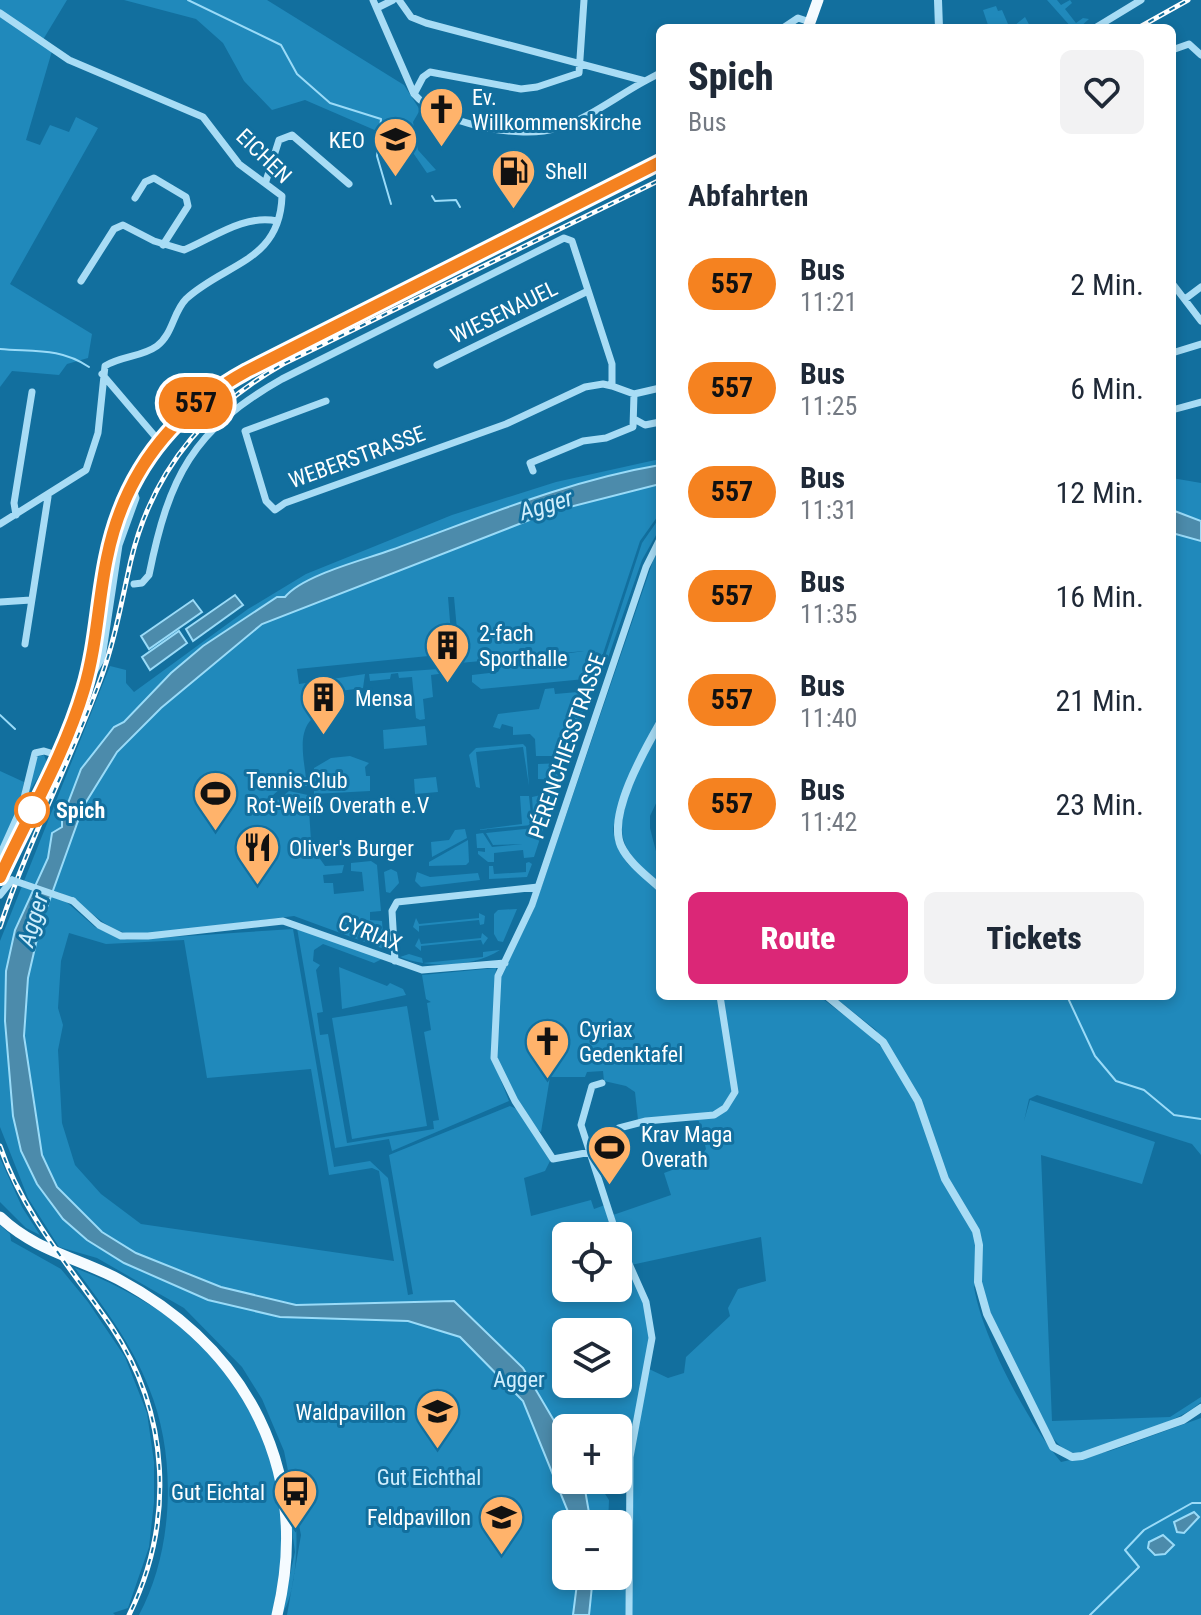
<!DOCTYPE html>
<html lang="de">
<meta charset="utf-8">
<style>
:root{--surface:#fff;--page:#f2f2f3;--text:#1f2937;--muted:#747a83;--accent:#db2777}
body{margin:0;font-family:"Roboto Condensed",sans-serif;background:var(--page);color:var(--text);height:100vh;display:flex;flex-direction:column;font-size:30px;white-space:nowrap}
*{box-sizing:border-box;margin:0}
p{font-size:26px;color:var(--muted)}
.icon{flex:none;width:44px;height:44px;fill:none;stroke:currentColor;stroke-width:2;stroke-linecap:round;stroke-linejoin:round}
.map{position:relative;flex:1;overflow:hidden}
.details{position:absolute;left:656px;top:24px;width:520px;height:976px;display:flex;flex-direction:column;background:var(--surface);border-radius:12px;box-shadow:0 4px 12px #0003}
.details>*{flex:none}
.badge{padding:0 16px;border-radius:26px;font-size:28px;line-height:52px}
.controls{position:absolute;left:552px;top:1222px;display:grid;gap:16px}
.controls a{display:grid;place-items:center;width:80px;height:80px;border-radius:12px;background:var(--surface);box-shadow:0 4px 12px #0003;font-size:40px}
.map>.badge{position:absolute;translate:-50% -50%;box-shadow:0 0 0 4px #fff}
h2{padding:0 32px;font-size:30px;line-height:72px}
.round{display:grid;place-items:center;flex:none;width:84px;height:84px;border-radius:12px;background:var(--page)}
.headline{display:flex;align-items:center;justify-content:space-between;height:136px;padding:0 32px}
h1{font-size:38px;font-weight:800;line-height:60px}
.cta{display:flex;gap:16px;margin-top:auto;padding:16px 32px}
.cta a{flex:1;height:92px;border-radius:12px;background:var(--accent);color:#fff;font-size:32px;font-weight:800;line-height:92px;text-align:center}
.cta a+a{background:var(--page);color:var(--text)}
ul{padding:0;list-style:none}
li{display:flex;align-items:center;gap:24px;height:104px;padding:0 32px}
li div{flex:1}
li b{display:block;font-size:30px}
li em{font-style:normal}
li .badge{min-width:88px;font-weight:700;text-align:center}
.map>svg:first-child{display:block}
</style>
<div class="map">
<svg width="1201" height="1615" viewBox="0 0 1201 1615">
<rect width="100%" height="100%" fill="#126f9e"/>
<path fill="#2089bb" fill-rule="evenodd" d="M 0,0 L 67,0 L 41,43 L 52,51 L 26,140 L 40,145 L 50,125 L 69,132 L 76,117 L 98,128 L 10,284 L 92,334 L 88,358 L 67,364 L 59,375 L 12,371 L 0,387 Z
M 124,0 L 267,0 L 404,85 L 420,110 L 413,122 L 418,150 L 436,170 L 427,173 L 407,144 L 305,100 L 272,110 L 244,81 L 223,43 L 196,19 Z
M 1047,0 L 1057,0 L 1061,5 L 1070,0 L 1072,3 L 1065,9 L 1076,23 L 1083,18 L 1089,19 L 1079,28 L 1072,28 Z
M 996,6 L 998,11 L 1002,10 L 1008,24 L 1014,26 L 1025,17 L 1031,28 L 989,28 L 983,10 Z
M 660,459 L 660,513 L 640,541 L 595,678 L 481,689 L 472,682 L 472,675 L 498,672 L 503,663 L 584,651 L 460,663 L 454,597 L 448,597 L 452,646 L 448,647 L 449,654 L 297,669 L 299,684 L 365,674 L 363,688 L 340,691 L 337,709 C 290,714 304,755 307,786 L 281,788 L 272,796 L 278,800 L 289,791 L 308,795 L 312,856 L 318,856 L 325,866 L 344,865 L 342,873 L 323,875 L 324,883 L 333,883 L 334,894 L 364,891 L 362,872 L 351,871 L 351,863 L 371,861 L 377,865 L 381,911 L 370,912 L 370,920 L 382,921 L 384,949 L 294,916 L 139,935 C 98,932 90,901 54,891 L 95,927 L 127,940 L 293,929 L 334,1167 L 370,1161 L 388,1178 L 408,1295 L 413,1294 L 389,1155 L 510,1106 L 517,1109 L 550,1161 L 545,1171 L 524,1178 L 531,1216 L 591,1200 L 594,1209 L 605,1205 L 615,1236 L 566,1236 L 566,1288 L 618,1288 L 618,1243 L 644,1305 L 650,1340 L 627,1456 L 618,1455 L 618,1428 L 566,1428 L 566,1480 L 596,1480 L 609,1500 L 608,1524 L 566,1524 L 566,1576 L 618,1576 L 618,1565 L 630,1565 L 633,1457 L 649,1369 L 668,1378 L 684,1373 L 686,1357 L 730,1316 L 728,1308 L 738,1289 L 766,1281 L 761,1237 L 631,1265 L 613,1215 L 671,1195 L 664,1173 L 699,1160 L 706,1149 L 699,1121 L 654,1117 L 638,1120 L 635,1092 L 626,1086 L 604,1081 L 603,1071 L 587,1072 L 585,1077 L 550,1077 L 541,1132 L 534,1128 L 517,1101 L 497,1058 L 500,978 L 534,909 L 655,555 L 660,546 L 660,717 L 620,800 L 613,829 L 615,841 L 627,863 L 660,892 L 660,996 L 819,996 L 871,1036 L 897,1064 L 876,1030 L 833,996 L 929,996 L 931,1000 L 946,996 L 1172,996 L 1172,533 L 1186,537 L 1172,532 L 1172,478 L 1201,483 L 1201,1155 L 1192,1144 L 1037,1095 L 1029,1099 L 1024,1121 L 1030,1100 L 1155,1142 L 1142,1184 L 1041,1155 L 1052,1421 L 1170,1417 L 1201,1397 L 1201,1402 C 1182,1419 1153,1427 1129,1436 C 1114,1443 1087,1457 1071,1452 C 1038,1443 993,1317 977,1283 L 974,1287 C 982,1337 1028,1423 1061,1462 L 1110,1451 L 1201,1418 L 1201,1615 L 287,1615 L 301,1535 L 284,1451 L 262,1399 L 242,1367 L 184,1308 L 97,1258 L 59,1247 L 28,1198 L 0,1127 L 0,941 L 110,666 L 126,670 L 126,683 L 134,692 L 248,609 L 306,574 L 452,515 L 556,482 ZM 69,933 L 106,944 L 184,940 L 207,1078 L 311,1069 L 329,1175 L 372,1168 L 379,1171 L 394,1261 L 141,1224 L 101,1194 L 75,1165 L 62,1123 L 58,1050 L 63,1025 L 58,1008 L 61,961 ZM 566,1332 L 618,1332 L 618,1384 L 566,1384 Z
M 660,517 L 660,528 L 642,560 L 602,675 L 599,675 L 642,543 Z
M 452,668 L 453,672 L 431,675 L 433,697 L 423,699 L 425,719 L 420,720 L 416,718 L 412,677 L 399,678 L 398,673 L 391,674 L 390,679 L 370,681 L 369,674 Z
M 592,684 L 569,756 L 536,756 L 535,739 L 530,734 L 513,735 L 513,727 L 502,724 L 500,729 L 493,727 L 498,714 L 539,709 L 545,689 L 554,688 L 555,694 L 589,691 L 589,685 Z
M 425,726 L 427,745 L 384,749 L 383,730 Z
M 660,730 L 660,795 L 650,816 L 650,828 L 660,867 L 660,883 C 647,871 629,858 624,841 C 614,812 645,755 660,730 Z
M 523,744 L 526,747 L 529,786 L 523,747 L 476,752 L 480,788 L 476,787 L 469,755 L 476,748 Z
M 44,755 L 47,763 L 28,794 L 36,757 Z
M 350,756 L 369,763 L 365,767 L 366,776 L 370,776 L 370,791 L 314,794 L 314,768 L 331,758 Z
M 564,763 L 557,780 L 538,779 L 538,764 Z
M 0,771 L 24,782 L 21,798 L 0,848 Z
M 436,777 L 438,792 L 415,794 L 414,779 Z
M 555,792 L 534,857 L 524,858 L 523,850 L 494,853 L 494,862 L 488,862 L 478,854 L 478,851 L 485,852 L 485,848 L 477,848 L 476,834 L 483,833 L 492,847 L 523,844 L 493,845 L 486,833 L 534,828 L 532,797 Z
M 520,796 L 529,796 L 532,825 L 476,830 L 522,824 Z
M 465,829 L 467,838 L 432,857 L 431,842 L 449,840 L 455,830 Z
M 468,840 L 469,862 L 466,865 L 429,866 L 429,862 Z
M 529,862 L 532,864 L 527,877 L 489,879 L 489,866 L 493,866 L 494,874 L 526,872 L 526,863 Z
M 391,869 L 397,872 L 399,883 L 390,893 L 386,892 L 384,872 Z
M 417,872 L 430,877 L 478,873 L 480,880 L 421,887 L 415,881 Z
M 517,909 L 503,942 L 498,941 L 494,934 L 494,914 L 498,910 Z
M 479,913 L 485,916 L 484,924 L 480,925 L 479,920 L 419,926 L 419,932 L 413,927 L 416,918 L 419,924 L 479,918 Z
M 297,928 L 382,959 L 374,963 L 323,944 L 314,950 L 313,961 L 320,965 L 316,970 L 323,1012 L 317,1013 L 320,1035 L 328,1034 L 347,1143 L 434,1129 L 433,1121 L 439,1120 L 424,1032 L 431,1030 L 427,1003 L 431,1002 L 426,999 L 422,975 L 496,968 L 492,1058 L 509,1101 L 392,1151 L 389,1139 L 335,1148 Z
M 482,933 L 488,938 L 483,945 L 481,940 L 421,946 L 421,951 L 415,946 L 419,938 L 421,944 L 481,938 Z
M 500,950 C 473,968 428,968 400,957 L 409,954 L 422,958 L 423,963 L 483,957 L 483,952 Z
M 339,967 L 387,986 L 390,983 L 403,989 L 406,995 L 342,1009 Z
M 407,1006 L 427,1126 L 352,1139 L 332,1018 Z
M 0,1158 L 22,1207 L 40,1235 L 26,1228 L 0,1202 Z
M 0,1225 L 10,1234 L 11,1241 L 61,1269 L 88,1302 L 125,1357 L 147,1413 L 154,1462 L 154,1502 L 149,1547 L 128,1608 L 113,1613 L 115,1615 L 0,1615 Z
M 75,1268 C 202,1317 279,1401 282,1542 C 283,1566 276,1592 272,1615 L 139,1615 C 174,1550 177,1456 149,1388 C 132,1344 103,1306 75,1268 Z
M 286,1488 C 303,1508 298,1597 281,1615 L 295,1552 Z"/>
<path fill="#4c8bab" stroke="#9adbf8" stroke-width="2" d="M 660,465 L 660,484 L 550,512 L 262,624 L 161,708 L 117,752 L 83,807 L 46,910 L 37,923 L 40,926 L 28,978 L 24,1036 L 42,1155 L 57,1187 L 102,1232 L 136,1253 L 221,1287 L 296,1305 L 454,1301 L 523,1368 L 566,1441 L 566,1480 L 582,1480 L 584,1484 L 591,1524 L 573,1524 L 523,1401 L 460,1337 L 408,1321 L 280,1317 L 208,1300 L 124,1263 L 87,1240 L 63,1219 L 37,1184 L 21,1151 L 13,1116 L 5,1021 L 6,971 L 15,930 L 48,858 L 52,833 L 62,827 L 62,819 L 81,769 L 114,727 L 124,722 L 171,673 L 203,646 L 277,597 L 285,597 C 303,575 364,560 391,550 C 480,518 566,481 660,465 Z
M 1172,510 L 1201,521 L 1201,541 L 1172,533 Z
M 235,595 L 243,605 L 193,641 L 186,629 Z
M 193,600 L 202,612 L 149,649 L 141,636 Z
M 179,631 L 187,643 L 150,670 L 142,657 Z
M 1194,1512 L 1199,1517 L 1184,1533 L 1177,1532 L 1174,1522 Z
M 1163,1535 L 1174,1545 L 1165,1554 L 1155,1555 L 1148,1548 L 1149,1542 Z
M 578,1576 L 593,1576 L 589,1615 L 573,1615 Z"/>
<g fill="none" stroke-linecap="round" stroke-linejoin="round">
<path stroke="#9adbf8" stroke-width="2" d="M 188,0 L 281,45 L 297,74 L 330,103 L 381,119 L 377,156 L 391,204
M 432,196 L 435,201 L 456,200 L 460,207
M 0,349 C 31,352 60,347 89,367
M 0,715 L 15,729
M 1067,996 L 1095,1056 L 1116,1081 L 1144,1090 L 1174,1115 L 1201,1119
M 1090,1615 L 1139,1567 L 1125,1550 L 1144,1530 L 1192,1503 L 1201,1503"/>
<path stroke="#a8dcf5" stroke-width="7" d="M 373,0 L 414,94 C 440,124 520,140 558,128 C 588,119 617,96 645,81
M 399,0 L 411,17 L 426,23 L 645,81 L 660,73
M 377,8 L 393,0
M 0,13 L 69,60 L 203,117 L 239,164 L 282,196 C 280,262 225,263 186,299 C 173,312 173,334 157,346 C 142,357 121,356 105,366 L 98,433 L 86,470 L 0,524
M 783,28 L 798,18 L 810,22
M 1095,28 L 1141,0
M 1172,50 L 1189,44 L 1201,55
M 414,94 L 423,77 L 430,72 L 521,89 L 537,87 L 579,73 L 584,0
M 266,181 L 279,140 L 292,135 L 349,184
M 135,198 L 145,182 L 154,178 L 186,197 L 188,206 L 163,245
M 81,281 L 114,229 L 123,225 L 154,241 L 184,250 C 213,238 244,214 277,221
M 1172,283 L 1201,321
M 1185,299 L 1201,287
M 1172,353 L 1201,344
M 437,365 L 588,291
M 102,374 L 159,441
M 326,401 L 245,431 L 266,501 L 275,510 L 285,503 L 506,424 L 585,387 L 603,384 L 612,386
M 1172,410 L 1201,402
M 636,420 L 645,425 L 660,422
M 533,471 L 530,463 L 583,441 L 606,438 L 633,427 L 634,394
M 16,515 L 14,503 L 32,392
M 660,539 L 646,567 L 532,905 L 498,976 L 494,1058 L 515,1101 L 553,1159 L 607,1149 L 619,1128 L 646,1121 L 714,1115 L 725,1108 L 735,1092 L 720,996
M 134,584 L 142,583 L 149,575 C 169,477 192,430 282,379 L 564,238 L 572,241 L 612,364 L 612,386 L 634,394 L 660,388
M 0,602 L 31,600
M 25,644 L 48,497
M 88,672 L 94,672 L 102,658 L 119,545 L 136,498 L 132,486
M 0,855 L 22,806 L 35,753 L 44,751 L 57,755
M 0,895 L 12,880
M 73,901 L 99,925 L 121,936 L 148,936 L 283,921 L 422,970 L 505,963
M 395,961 L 392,911 L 397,902 L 538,887
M 602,1083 L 592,1086 L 581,1125 L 617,1236
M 618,1239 L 646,1302 L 652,1338 L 630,1457 L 629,1615"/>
<path stroke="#a8dcf5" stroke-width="8" d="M 938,0 L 939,28
M 660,723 C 644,751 607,815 621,846 C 629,863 647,876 660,888
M 827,996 L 883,1042 L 918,1101 L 945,1179 L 976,1231 L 979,1245 L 978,1282 L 987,1314 L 1053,1447 L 1072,1457 L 1082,1456 L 1183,1420 L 1201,1408"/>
<path stroke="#f5fbff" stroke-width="11" d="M 808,28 L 818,0
M 0,877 C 29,816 65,754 84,689 C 97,646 98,601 107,558 C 124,470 170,414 247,371 L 660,162
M 0,1217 C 34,1250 78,1258 118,1279 C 247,1348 312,1470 277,1615"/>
<defs>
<path id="rail" d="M 1138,28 L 1188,0
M 0,927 C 28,842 70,762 101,678 C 115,640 122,599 131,560 C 152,472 205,408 283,364 L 660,180
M 0,1146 C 23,1214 71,1268 111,1326 C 170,1413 175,1522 129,1615"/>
</defs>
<use href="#rail" stroke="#fff" stroke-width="5"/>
<use href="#rail" stroke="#126f9e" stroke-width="2" stroke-dasharray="6" stroke-linecap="butt"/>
<path stroke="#a8dcf5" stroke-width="7" d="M 12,880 L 73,901"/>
</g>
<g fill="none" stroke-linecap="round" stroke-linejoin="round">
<defs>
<path id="line" d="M 0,877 C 28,816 65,754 84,689 C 97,646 98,601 107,558 C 124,473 172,412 247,371 L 660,162"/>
</defs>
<use href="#line" stroke="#fff" stroke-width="18"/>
<use href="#line" stroke="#f58220" stroke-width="12"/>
</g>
<defs>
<symbol id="church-pin" viewBox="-11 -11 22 30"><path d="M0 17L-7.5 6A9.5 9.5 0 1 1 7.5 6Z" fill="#ffb36b" stroke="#126f9e"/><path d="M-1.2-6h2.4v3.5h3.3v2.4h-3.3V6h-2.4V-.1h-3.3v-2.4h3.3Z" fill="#111"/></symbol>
<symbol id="school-pin" viewBox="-11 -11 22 30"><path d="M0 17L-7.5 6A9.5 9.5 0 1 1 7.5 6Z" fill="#ffb36b" stroke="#126f9e"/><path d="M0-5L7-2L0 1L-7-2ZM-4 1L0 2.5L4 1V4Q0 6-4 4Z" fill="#111"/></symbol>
<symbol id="fuel-pin" viewBox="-11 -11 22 30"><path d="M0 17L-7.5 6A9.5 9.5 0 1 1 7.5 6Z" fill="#ffb36b" stroke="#126f9e"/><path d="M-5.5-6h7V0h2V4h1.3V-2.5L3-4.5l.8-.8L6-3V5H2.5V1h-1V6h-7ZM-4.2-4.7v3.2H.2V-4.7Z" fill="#111"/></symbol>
<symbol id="building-pin" viewBox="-11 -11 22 30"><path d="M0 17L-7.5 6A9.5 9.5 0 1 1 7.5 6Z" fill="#ffb36b" stroke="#126f9e"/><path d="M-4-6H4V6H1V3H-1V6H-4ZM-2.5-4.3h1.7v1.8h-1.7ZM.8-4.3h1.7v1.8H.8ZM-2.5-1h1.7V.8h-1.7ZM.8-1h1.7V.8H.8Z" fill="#111"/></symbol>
<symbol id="stadium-pin" viewBox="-11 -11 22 30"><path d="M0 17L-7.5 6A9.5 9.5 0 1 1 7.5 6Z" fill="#ffb36b" stroke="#126f9e"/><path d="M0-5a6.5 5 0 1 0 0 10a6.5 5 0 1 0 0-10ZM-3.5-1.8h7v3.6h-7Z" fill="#111"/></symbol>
<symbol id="restaurant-pin" viewBox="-11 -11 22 30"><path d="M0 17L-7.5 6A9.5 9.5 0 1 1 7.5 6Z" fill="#ffb36b" stroke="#126f9e"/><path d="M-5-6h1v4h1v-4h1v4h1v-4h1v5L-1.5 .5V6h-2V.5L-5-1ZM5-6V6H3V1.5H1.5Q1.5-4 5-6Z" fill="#111"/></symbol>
<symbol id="bus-pin" viewBox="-11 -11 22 30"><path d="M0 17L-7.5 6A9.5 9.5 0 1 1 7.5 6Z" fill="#ffb36b" stroke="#126f9e"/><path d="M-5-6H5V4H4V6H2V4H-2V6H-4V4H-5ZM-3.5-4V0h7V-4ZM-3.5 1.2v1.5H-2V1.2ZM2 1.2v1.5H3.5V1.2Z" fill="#111"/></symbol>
</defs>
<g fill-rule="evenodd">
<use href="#church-pin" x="416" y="84" width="51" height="69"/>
<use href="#school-pin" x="370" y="114" width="51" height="69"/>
<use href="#fuel-pin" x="488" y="146" width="51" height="69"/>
<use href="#building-pin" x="422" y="620" width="51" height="69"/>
<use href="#building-pin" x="298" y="672" width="51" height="69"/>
<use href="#stadium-pin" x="190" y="768" width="51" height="69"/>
<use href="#restaurant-pin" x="232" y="822" width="51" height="69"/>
<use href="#church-pin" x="522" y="1016" width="51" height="69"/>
<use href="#stadium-pin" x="584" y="1122" width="51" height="69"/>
<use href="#school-pin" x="412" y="1386" width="51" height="69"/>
<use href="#bus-pin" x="270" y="1466" width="51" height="69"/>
<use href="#school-pin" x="476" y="1492" width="51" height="69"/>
</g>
<circle fill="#fff" stroke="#f58220" stroke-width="4" cx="32" cy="810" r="16"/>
<g text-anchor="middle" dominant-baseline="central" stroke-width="6" stroke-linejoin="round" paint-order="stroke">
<g font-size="22" fill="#fff" stroke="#126f9e" text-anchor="start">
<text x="472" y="97">Ev.<tspan x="472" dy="25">Willkommenskirche</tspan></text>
<text x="365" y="140" text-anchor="end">KEO</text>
<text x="545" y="171">Shell</text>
<text x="479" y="633">2-fach<tspan x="479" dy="25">Sporthalle</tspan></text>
<text x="355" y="698">Mensa</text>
<text x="246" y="780">Tennis-Club<tspan x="246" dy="25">Rot-Weiß Overath e.V</tspan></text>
<text x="289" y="848">Oliver's Burger</text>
<text x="579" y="1029">Cyriax<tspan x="579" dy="25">Gedenktafel</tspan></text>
<text x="641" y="1134">Krav Maga<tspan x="641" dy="25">Overath</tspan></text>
<text x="406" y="1412" text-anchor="end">Waldpavillon</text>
<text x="265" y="1492" text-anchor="end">Gut Eichtal</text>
<text x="471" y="1517" text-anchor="end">Feldpavillon</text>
</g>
<g font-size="22" fill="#fff" stroke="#126f9e">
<text transform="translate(264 156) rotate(44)">EICHEN</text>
<text transform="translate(504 312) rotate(-26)">WIESENAUEL</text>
<text transform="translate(357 457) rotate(-20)">WEBERSTRASSE</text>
<text transform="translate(567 746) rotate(-71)">PÉRENCHIESSTRASSE</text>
<text transform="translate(370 933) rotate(21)">CYRIAX</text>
</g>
<g font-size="22" font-weight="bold" fill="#fff" stroke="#126f9e" text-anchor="start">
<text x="56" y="810">Spich</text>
</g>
<g font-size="22" fill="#d1effe" stroke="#126f9e">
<text x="519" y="1379">Agger</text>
<text x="429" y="1477">Gut Eichthal</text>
</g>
<g font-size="24" font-style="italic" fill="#cfeefc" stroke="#126f9e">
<text transform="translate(546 505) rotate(-17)">Agger</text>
<text transform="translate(33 920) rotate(-73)">Agger</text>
</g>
</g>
</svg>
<div class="controls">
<a><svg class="icon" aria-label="locate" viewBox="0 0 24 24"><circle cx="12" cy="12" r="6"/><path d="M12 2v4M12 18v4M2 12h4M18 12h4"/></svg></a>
<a><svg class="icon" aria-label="layers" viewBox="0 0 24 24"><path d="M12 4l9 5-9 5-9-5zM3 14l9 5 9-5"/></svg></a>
<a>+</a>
<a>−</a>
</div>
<b class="badge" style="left:196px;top:403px;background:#f58220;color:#111">557</b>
<section class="details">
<div class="headline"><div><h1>Spich</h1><p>Bus</p></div><a class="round"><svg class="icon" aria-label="heart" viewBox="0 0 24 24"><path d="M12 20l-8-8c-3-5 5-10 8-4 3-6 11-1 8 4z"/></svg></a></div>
<h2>Abfahrten</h2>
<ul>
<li><span class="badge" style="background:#f58220;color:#111">557</span><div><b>Bus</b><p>11:21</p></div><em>2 Min.</em></li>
<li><span class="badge" style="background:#f58220;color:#111">557</span><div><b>Bus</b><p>11:25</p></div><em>6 Min.</em></li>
<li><span class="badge" style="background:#f58220;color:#111">557</span><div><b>Bus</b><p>11:31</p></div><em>12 Min.</em></li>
<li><span class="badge" style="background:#f58220;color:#111">557</span><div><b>Bus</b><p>11:35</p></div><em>16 Min.</em></li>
<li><span class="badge" style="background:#f58220;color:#111">557</span><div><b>Bus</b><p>11:40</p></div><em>21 Min.</em></li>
<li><span class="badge" style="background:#f58220;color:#111">557</span><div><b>Bus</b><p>11:42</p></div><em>23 Min.</em></li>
</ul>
<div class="cta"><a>Route</a><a>Tickets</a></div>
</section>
</div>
